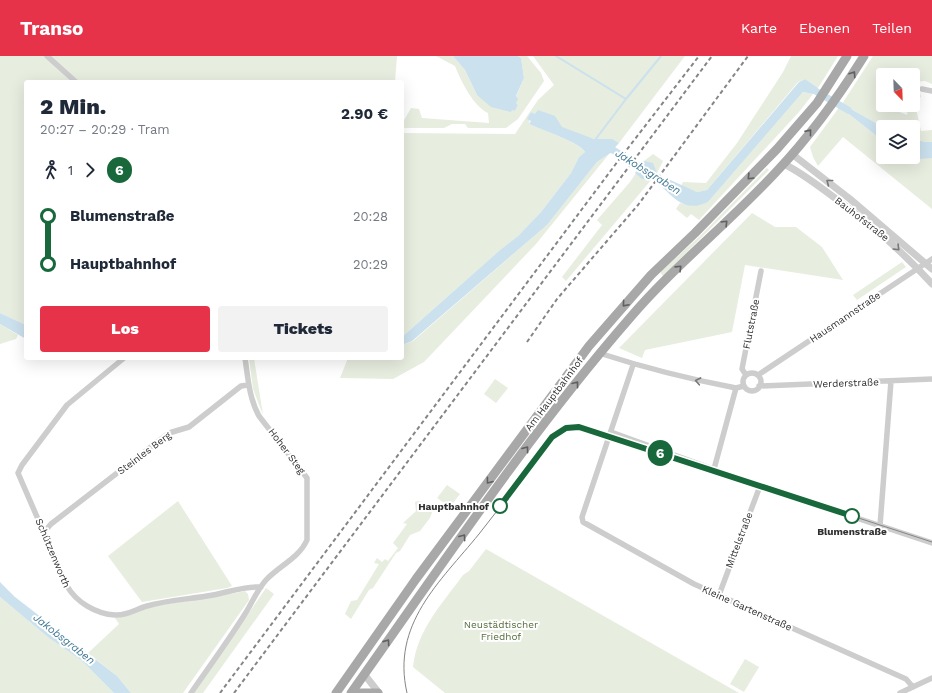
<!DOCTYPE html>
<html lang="de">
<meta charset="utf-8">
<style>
:root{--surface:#fff;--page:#f2f2f3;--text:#1f2937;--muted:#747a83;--accent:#e73349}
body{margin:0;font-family:"Work Sans",sans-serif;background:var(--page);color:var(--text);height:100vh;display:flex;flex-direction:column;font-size:15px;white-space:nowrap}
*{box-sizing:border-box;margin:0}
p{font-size:13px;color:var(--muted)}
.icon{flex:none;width:22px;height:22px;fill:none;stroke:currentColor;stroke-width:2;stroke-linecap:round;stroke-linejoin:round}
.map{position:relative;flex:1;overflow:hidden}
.sheet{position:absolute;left:24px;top:24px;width:380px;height:280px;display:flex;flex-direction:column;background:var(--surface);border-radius:4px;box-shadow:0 4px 16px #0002}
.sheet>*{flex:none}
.badge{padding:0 8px;border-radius:13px;font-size:14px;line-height:26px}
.needle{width:26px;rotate:157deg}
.fabs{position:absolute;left:876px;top:12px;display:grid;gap:8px}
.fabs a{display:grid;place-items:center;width:44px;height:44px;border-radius:4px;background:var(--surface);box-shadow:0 4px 16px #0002;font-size:20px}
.map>.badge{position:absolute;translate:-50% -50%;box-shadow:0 0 0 2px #fff}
.legs{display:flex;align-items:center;gap:6px;height:44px;padding:0 16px;font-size:13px}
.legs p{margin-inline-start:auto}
.overview{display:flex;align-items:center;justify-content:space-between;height:68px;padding:0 16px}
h1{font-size:22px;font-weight:800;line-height:30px}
.cta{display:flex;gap:8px;margin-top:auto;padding:8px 16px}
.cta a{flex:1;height:46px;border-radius:4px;background:var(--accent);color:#fff;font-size:16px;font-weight:800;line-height:46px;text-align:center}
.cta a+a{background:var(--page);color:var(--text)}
ul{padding:0 16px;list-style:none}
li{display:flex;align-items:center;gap:14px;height:48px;font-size:15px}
li i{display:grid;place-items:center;width:6px;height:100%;margin:0 5px;background:currentColor}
li i::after{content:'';width:10px;height:10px;margin:-5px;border:3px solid;border-radius:50%;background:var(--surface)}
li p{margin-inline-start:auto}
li:first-child i{background:linear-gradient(#0000 50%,currentColor 0)}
li:last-child i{background:linear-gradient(currentColor 50%,#0000 0)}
header{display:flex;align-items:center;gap:24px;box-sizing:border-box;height:56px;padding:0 20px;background:var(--accent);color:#fff}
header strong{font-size:19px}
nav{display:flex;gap:22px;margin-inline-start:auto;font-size:14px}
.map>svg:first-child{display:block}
</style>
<header>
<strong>Transo</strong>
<nav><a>Karte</a><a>Ebenen</a><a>Teilen</a></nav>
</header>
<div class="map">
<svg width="932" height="637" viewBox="0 0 932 637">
<rect width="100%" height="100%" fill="#fff"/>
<path fill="#e7eddf" d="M 0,0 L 397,0 L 395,26 L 26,26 L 26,269 L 0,257 Z
M 436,0 L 453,0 L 465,14 L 477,39 L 515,55 L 518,49 L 516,47 L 516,41 L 524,22 L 521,2 L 518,0 L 527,0 L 541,17 L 544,25 L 518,63 L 506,72 L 468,72 L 465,68 L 452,68 L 444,72 L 402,72 L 402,68 L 411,52 L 419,53 L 422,62 L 489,67 L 488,57 C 473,50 461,25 455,10 Z
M 533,0 L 685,0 L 619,87 C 610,82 604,84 594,83 C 577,80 546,65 531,56 L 529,68 C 541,73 580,87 585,96 L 579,101 L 571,117 L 541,156 L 518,180 L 500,194 L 402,281 L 402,77 L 515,78 L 538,44 L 554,29 Z
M 791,0 L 838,0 L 818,32 L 805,23 L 798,26 L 707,134 L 697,136 L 681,130 L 683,126 L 706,127 L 737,87 L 783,16 Z
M 873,0 L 932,0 L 932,28 L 925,25 L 913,26 L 913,19 L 883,19 L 883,49 L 887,49 L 887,51 L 907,59 L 909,49 L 913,49 L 913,33 L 919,33 L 921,41 L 914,43 L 921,75 L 932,74 L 932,86 L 926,86 L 913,83 L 913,71 L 883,71 L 842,48 Z
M 803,36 L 813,38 L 799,56 L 699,164 L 691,158 L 687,162 L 676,153 L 680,147 C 690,150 697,150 708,146 Z
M 838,53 L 845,55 L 883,85 L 883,101 L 932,102 L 932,153 L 843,81 L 818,110 L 813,101 L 810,91 Z
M 609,98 L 536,188 L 424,306 L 393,323 L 340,322 L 348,302 L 402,302 L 402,289 L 413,285 L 547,169 L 597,106 Z
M 653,98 L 663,105 L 657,117 L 566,225 L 562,221 L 602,169 L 597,164 L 630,126 L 644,105 Z
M 767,112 L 769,114 L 663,220 L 660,216 L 700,180 Z
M 752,157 L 775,171 L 796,171 L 822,191 L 843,224 L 745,209 L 732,276 L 645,294 L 642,302 L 619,292 Z
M 902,206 L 906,211 L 857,244 L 853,239 Z
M 0,268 L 18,279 L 16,283 L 0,288 Z
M 249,302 L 254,302 L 263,359 L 253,333 Z
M 495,323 L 508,332 L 496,347 L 484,338 Z
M 447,429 L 460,438 L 450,451 L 437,442 Z
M 178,445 L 232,530 L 227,532 L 142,546 L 108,500 Z
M 418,445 L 426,447 L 432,456 L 430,462 L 420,475 L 410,479 L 400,495 L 396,497 L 373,532 L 369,534 L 351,563 L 345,558 L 351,545 L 357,544 L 379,508 L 374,507 L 377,502 L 382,506 L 385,503 L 388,505 L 398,492 L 393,487 L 407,468 L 403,467 L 416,455 L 415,446 Z
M 486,493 L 739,637 L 445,637 L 413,611 C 417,574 442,548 463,519 L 469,515 Z
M 266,532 L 274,538 L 203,637 L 194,637 Z
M 245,535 L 248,538 L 249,544 L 183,637 L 131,637 L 117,620 L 88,597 L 119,568 L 115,562 C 128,561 138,553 150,551 C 182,545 213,542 245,535 Z
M 0,541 L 49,582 L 81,604 L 114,637 L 0,637 Z
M 745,603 L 759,611 L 744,636 L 730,628 Z"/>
<path fill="#cbe1ed" d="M 453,0 L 518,0 L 521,2 L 524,22 L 516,40 L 518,43 L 516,47 L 518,49 L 515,55 L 512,54 L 511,56 L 491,51 L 477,39 L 465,14 Z
M 805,23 L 818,32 L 813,38 L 803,36 L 708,146 C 686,156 677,145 662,131 L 668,123 L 697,136 L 707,134 L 799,26 Z
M 842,48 L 883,71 L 883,85 L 845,55 L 838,53 Z
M 538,54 L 555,60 L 562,71 L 594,83 L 612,83 L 619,87 L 609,98 L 597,106 L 547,169 L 412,285 L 402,289 L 402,281 L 500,194 L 518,180 L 541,156 L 571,117 L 579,101 L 585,96 C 581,87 540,73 529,68 L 531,65 L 527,63 L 531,56 L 535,58 Z
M 913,83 L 926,86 L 932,86 L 932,102 L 919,103 L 913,100 Z
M 644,105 L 653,107 L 657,117 L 652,124 L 642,123 L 635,117 Z
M 0,257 L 26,269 L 26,283 L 0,268 Z
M 0,526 L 15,541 L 117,620 L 131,637 L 114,637 L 81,604 L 49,582 L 0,541 Z"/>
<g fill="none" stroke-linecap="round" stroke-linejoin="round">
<path stroke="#cbe1ed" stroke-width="2" d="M 556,0 L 626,43 L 661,0
M 595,84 L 626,43"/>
<path stroke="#cbe1ed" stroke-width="7" d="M 807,30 L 848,54
M 605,93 L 613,94 L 672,131"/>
<path stroke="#cdcdcd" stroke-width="5.5" d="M 47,0 L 76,26
M 922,33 L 932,35
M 599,297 C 645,312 689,323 736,332
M 124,302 L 67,349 L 22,409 L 18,417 L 67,530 C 76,546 96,558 115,559 C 127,560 136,553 147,550 C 168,544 191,543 213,539 C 229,536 244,530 261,531
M 633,309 L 582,461 L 583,466 L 694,528 L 906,623 L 913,631
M743 326a9 9 0 1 1 18 0a9 9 0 1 1-18 0Z
M 746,319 L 742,313 L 761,215
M 758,319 L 932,203
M 759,330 L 932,323
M 611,376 L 760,430 L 932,487
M 714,413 L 736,332 L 744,330
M 880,470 L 891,325
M 44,476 L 51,468 L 169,377 L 189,371 L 241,330 L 248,329
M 719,539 L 760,430
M 191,637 C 209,611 228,585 245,558 C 252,547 257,534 266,524 C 279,510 299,502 307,484 L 307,422 L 259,360 C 249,342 248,322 245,302
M 900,637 L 932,622"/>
<path stroke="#cdcdcd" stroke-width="7" d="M 792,98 L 850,143 L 932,213
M 784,108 C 804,118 821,132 839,145 C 873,170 904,197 932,228
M 364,618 L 379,637"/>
<path stroke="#a8a8a8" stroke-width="9" d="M 336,637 L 416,523 L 589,290 L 651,219 L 695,177 L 777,93 L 817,47 L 847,0
M 351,637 C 440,512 528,379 629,263 C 674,210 730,166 777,115 C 810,80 839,40 864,0
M 361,637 L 378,637"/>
<path stroke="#858585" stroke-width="1" d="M 407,637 C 391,568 440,526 479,478 C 503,448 526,416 549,385 C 557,374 569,369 583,372 L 932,486"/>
<path stroke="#858585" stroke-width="2" stroke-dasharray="4 3" stroke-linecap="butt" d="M 527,286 L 557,243 L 638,149 L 748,0
M 220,637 L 615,109 L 699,0
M 234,637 L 712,0"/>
</g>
<defs><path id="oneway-chevron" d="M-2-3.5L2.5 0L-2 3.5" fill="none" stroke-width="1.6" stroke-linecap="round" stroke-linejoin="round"/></defs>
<g stroke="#606060">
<use href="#oneway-chevron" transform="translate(853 18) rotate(-56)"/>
<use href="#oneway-chevron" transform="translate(809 76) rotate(-51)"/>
<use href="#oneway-chevron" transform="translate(750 121) rotate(134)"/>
<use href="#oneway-chevron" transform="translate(725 167) rotate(-45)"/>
<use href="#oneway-chevron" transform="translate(679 212) rotate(-44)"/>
<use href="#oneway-chevron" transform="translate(625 248) rotate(131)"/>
<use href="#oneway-chevron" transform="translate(576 328) rotate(-52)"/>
<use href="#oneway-chevron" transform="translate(526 393) rotate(-53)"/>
<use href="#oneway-chevron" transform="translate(489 425) rotate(127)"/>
<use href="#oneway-chevron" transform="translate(463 481) rotate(-54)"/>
<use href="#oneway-chevron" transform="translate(387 586) rotate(-55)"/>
</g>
<g stroke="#777">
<use href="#oneway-chevron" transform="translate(829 126) rotate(-142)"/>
<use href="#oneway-chevron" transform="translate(897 192) rotate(45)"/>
<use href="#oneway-chevron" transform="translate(698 325) rotate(-169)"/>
</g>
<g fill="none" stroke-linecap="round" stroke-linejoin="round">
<defs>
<path id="line-1" d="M 500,450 L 552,381 L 566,372 L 579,371 L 852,460"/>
</defs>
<use href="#line-1" stroke="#fff" stroke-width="9"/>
<use href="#line-1" stroke="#18683c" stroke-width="6"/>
</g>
<g fill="#fff" stroke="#18683c" stroke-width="2">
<circle cx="500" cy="450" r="7"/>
<circle cx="852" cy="460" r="7"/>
</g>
<g text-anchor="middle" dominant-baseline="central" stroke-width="4" stroke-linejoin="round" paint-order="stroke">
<g font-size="10" fill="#303030" stroke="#fff">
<text transform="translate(862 163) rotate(38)">Bauhofstraße</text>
<text transform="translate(845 261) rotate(-34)">Hausmannstraße</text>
<text transform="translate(751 268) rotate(-79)">Flutstraße</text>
<text transform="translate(846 327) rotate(-2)">Werderstraße</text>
<text transform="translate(554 338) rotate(-53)">Am Hauptbahnhof</text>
<text transform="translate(287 395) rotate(53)">Hoher Steg</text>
<text transform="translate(144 397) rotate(-37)">Steinles Berg</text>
<text transform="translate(739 484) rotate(-69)">Mittelstraße</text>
<text transform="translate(53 497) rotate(67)">Schützenworth</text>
<text transform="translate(747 552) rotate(24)">Kleine Gartenstraße</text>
</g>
<g font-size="10" font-weight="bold" fill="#303030" stroke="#fff" text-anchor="end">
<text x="489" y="450">Hauptbahnhof</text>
<text x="852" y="475" text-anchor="middle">Blumenstraße</text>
</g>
<g font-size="10" fill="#566d3d" stroke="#fff">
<text x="501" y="568">Neustädtischer<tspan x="501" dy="12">Friedhof</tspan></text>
</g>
<g font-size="11" font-style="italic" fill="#3d7794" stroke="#fff">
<text transform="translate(648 116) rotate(32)">Jakobsgraben</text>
<text transform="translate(64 583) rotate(38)">Jakobsgraben</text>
</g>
</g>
</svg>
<div class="fabs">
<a><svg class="needle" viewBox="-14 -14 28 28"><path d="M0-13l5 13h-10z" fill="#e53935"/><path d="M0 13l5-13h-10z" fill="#747a83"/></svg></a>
<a><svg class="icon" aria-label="layers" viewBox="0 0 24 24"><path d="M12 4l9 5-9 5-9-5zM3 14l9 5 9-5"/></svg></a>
</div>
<b class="badge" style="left:660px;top:397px;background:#18683c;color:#fff">6</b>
<section class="sheet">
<div class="overview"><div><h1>2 Min.</h1><p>20:27 – 20:29 · Tram</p></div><b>2.90 €</b></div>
<div class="legs"><svg class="icon" aria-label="walk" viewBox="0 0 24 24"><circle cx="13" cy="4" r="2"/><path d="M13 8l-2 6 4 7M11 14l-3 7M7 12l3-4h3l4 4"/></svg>1<svg class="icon" aria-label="forward" viewBox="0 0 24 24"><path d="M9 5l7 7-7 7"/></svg><b class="badge" style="background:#18683c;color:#fff">6</b></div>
<ul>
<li><i style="color:#18683c"></i><b>Blumenstraße</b><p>20:28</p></li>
<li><i style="color:#18683c"></i><b>Hauptbahnhof</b><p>20:29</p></li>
</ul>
<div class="cta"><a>Los</a><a>Tickets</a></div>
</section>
</div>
